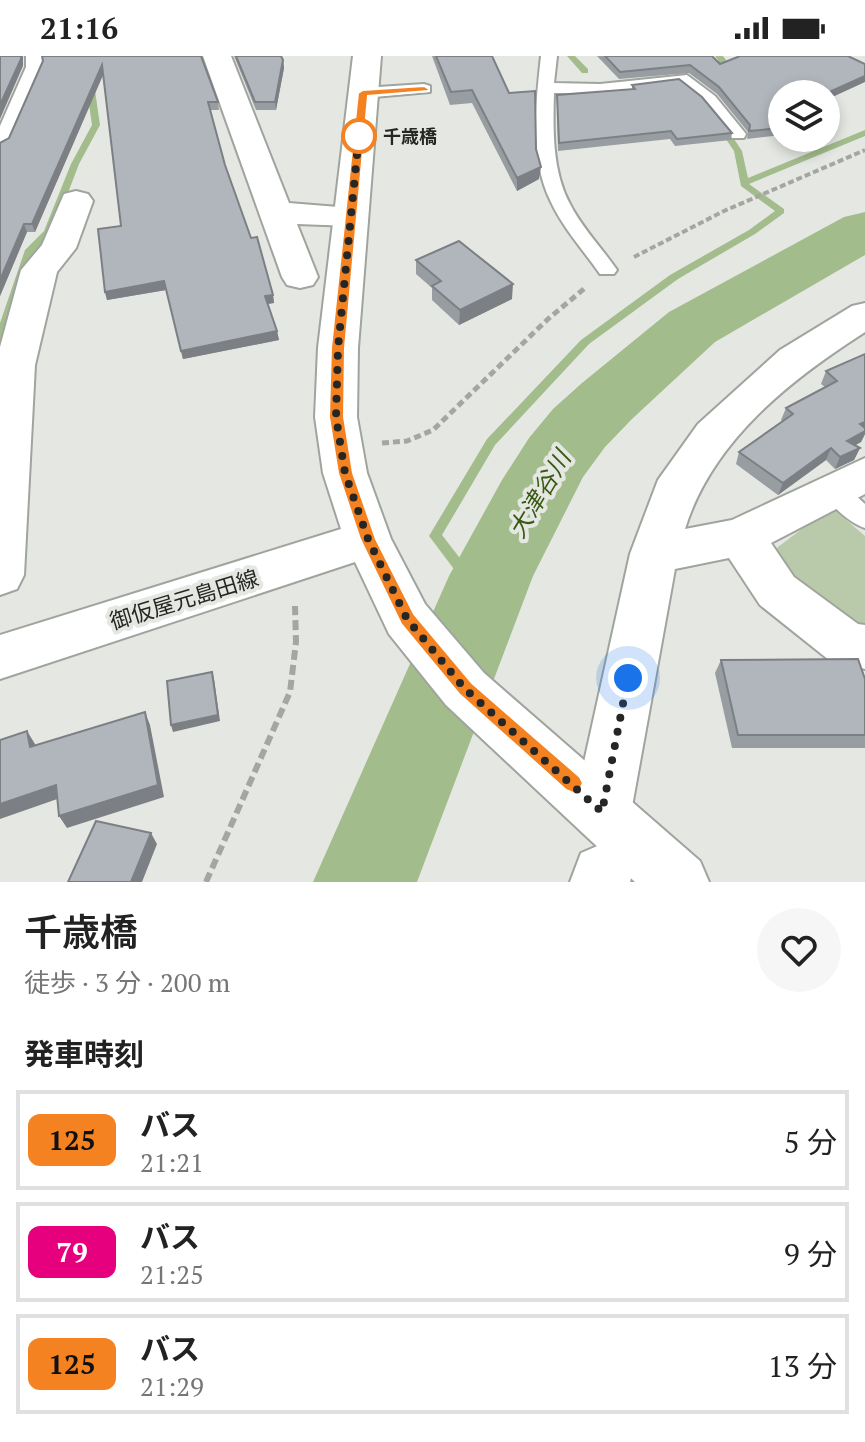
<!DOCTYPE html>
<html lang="ja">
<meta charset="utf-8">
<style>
:root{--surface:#fff;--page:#f6f6f6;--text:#222;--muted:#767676;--line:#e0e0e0}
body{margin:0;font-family:"PT Serif","Noto Sans JP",serif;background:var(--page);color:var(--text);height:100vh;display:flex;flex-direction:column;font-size:30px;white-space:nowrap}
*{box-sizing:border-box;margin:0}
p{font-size:26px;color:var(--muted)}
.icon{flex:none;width:44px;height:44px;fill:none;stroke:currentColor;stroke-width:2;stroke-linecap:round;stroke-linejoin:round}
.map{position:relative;height:826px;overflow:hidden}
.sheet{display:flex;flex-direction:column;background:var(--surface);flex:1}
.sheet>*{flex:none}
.badge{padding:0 16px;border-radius:12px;font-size:28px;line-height:52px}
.controls{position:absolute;left:768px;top:24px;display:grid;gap:16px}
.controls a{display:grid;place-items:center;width:72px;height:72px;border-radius:50%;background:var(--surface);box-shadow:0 4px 12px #0003;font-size:40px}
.you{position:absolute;width:40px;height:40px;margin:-20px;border:6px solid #fff;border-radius:50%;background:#1a73e8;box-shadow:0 0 0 12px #1a73e833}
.map>.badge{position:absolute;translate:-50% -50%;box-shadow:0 0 0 4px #fff}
h2{padding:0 24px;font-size:30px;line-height:72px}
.round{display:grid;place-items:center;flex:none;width:84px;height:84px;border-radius:42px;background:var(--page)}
.summary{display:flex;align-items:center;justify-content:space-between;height:136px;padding:0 24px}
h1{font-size:38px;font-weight:600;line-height:60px}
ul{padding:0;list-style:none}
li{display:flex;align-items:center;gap:24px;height:100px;margin:0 16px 12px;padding:0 8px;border:4px solid var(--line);border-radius:0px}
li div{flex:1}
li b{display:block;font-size:30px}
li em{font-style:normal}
li .badge{min-width:88px;font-weight:700;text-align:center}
.status{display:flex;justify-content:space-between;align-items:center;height:56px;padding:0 40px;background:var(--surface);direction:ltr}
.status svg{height:22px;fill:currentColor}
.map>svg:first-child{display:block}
</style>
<div class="status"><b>21:16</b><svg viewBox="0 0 49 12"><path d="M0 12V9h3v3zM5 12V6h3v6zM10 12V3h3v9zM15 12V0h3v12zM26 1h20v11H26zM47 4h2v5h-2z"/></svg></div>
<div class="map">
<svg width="865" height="826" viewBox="0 0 865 826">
<rect width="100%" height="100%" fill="#e5e8e2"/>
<path fill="#b9caaa" d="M 831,451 L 865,480 L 865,573 L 850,572 L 766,500 Z"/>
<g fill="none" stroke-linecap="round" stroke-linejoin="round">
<path fill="#a3bc8c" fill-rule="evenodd" d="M 82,0 L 90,0 L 100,69 L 79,108 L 53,176 L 35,195 L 5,282 L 0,285 L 0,267 L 25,194 L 44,175 L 71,108 L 92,69 Z
M 567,0 L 575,0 L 588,13 L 588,17 L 582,17 Z
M 715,0 L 723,0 L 726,4 L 717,21 L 713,23 L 709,21 L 718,4 Z
M 720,71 L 726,71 L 742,95 L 748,122 L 865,74 L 865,80 L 749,128 L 784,153 L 784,157 L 755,178 L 678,223 L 589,288 L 495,389 L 442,479 L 490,541 L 488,545 L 483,547 L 478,545 L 429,480 L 487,383 L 581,284 L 670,219 L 749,174 L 775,155 L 741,130 L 734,95 L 719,73 Z"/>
<path fill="#a3bc8c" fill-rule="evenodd" d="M 865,156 L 865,199 L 715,286 L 632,363 L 605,391 L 583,421 L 533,520 L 417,826 L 313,826 L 449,520 L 502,424 L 529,382 L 553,353 L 582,327 L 669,256 L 844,161 Z"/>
<defs>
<path id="service" d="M 26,0 L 42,0 L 42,11 L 9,89 L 0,94 L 0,70 L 26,11 Z
M 541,0 L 557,0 L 554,27 L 600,28 L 687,19 L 715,40 L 746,78 L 744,82 L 732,82 L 703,46 L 678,27 L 600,38 L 554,37 C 553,73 552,115 570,148 C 582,172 602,192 617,214 L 614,218 L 600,218 C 584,195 563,172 551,146 C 529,103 536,45 541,0 Z
M 424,28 L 430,30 L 430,36 L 363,42 L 355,37 L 363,32 Z
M 833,425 L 842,427 L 865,448 L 865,472 C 849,467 829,448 821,434 L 824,427 Z"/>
<path id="minor" d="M 203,0 L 231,0 L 289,147 L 363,153 L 368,160 L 363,167 L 351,170 L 297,168 L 318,221 L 313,229 L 300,232 L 287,229 L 282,221 Z
M 76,135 L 88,138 L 93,145 L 76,192 L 57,216 L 35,309 L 24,519 L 17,533 L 0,539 L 0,291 L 21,214 L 42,189 L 64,138 Z
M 865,247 L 865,276 C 790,324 712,385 685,473 L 732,464 L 865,402 L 865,438 L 771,487 L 794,521 L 858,568 L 865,569 L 865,613 L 829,604 L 760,549 L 729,502 L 675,513 L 631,756 L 622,776 L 602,784 L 582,776 L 573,756 L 630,498 L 658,424 L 698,368 L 780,294 L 852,250 Z
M 602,788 L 623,797 L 632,818 L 630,826 L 570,826 L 581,797 Z"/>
<path id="tertiary" d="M 353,0 L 381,0 L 358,292 L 357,361 L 367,417 L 391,483 L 425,548 L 484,617 L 700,805 L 709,826 L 635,826 L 446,649 L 389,578 L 355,506 L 0,623 L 0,579 L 341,473 L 323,417 L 315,361 L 318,292 Z"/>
</defs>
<use href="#service" stroke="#a0a49e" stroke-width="4"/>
<use href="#minor" stroke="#a0a49e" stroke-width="4"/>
<use href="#tertiary" stroke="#a0a49e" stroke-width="4"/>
<path stroke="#a4a6a1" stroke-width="4" stroke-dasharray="6 3" stroke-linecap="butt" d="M 634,201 L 724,155 L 865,94"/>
<path stroke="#a4a6a1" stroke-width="5" stroke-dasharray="7 4" stroke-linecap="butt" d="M 382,387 L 407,385 L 433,374 L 548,263 L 585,232"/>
<path stroke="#a4a6a1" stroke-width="6" stroke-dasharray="10 5" stroke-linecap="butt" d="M 206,826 L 290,636 L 296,586 L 295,550"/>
<use href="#service" fill="#fff" fill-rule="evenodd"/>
<use href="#minor" fill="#fff" fill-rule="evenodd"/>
<use href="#tertiary" fill="#fff" fill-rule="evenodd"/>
</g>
<path fill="#989da2" d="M 42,0 L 201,0 L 218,46 L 219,54 L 210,54 L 225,109 L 251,182 L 257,181 L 273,239 L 274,247 L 268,248 L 277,275 L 279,284 L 183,303 L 166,234 L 107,244 L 105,236 L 98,173 L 121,170 L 103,18 L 35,176 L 27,176 L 0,240 L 0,87 L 9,82 L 43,5 Z
M 234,0 L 281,0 L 283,4 L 284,12 L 276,54 L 256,54 Z
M 432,0 L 492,0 L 536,93 L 539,123 L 517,135 L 472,47 L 450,49 Z
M 597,0 L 712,0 L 720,8 L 782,38 L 782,79 L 747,83 L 748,76 L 717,38 L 689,17 L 619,23 Z
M 632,29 L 732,77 L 731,84 L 675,90 L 670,83 L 558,95 L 557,39 L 632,33 Z
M 416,204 L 512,243 L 459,269 L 432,244 L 432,232 L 416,218 Z
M 865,298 L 865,378 L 861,386 L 855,389 L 860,392 L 854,404 L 835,413 L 826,404 L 778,439 L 736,408 L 739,396 L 782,365 L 781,364 L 786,352 L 825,331 L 821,328 L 826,315 Z
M 721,604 L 865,623 L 865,692 L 732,692 L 715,617 Z"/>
<path fill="#7c7f84" d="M 21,0 L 23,0 L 23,10 L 0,63 L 0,49 Z
M 283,4 L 284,12 L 276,54 L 275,46 Z
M 102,9 L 104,17 L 35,176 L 32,168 Z
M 865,20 L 865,26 L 826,44 L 826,38 Z
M 541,111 L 539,123 L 517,135 L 517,122 Z
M 24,168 L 27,176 L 0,240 L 0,224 Z
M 164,225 L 166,234 L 107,244 L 105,236 Z
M 513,228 L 512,243 L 459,269 L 460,254 Z
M 273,239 L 274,247 L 266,248 L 265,240 Z
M 277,275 L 279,284 L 183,303 L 181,295 Z
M 865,366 L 865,378 L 861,386 L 842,397 L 847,385 L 860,368 Z
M 831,392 L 826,404 L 778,439 L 783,427 Z
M 860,392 L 854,404 L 835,413 L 840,401 Z
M 212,616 L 214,623 L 220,665 L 173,676 L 171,669 Z
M 145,656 L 150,669 L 164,741 L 67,772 L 59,760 Z
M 27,675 L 35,688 L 38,704 L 30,691 Z
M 56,729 L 63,741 L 0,763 L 0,748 Z
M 151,777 L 157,788 L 142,826 L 131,826 Z"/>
<path fill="#b1b6bc" stroke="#7c7f84" stroke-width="2" d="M 0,0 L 21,0 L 21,3 L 0,49 Z
M 42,0 L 201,0 L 218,46 L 208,46 L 225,109 L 251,182 L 257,181 L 273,239 L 265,240 L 277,275 L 181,295 L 164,225 L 105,236 L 98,173 L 121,170 L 102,9 L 32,168 L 24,168 L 0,224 L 0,87 L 9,82 L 43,5 Z
M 236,0 L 281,0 L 283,4 L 275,46 L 255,46 Z
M 436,0 L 492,0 L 509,37 L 535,35 L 536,93 L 541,111 L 517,122 L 472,34 L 451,36 Z
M 605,0 L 712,0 L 720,8 L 740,0 L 848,0 L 865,8 L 865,20 L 825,38 L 782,38 L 782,60 L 780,61 L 782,62 L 782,72 L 749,75 L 750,69 L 719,31 L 690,9 L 620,16 Z
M 679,23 L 702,41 L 732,77 L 677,83 L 671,75 L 559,87 L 557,39 L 635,33 L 632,29 Z
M 459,185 L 513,228 L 460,254 L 432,230 L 441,225 L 416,204 Z
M 865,298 L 865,366 L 860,368 L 865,372 L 865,375 L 847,385 L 860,392 L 840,401 L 831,392 L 783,427 L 739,396 L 793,358 L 786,352 L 837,325 L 826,315 Z
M 858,603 L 865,623 L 865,679 L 738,679 L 721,604 Z
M 212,616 L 218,659 L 171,669 L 167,625 Z
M 145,656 L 158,729 L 59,760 L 56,729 L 0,748 L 0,684 L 27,675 L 30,691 Z
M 96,765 L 151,777 L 131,826 L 68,826 Z"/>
<path fill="#f58220" stroke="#fff" stroke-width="2" d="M 424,30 L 429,33 L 428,35 L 368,40 L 345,292 L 344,361 L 353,417 L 376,483 L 414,558 L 472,627 L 580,721 L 583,727 L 580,734 L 573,737 L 566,734 L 459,638 L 401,568 L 360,483 L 338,417 L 329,361 L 331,292 L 358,37 L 363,34 Z"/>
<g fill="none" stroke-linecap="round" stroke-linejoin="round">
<path stroke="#262725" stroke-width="8" stroke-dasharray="0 14.4" d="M 359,80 L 360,68 L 338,292 L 336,361 L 345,417 L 368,483 L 407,563 L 465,633 L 602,756 L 628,622"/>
</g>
<circle fill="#fff" stroke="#f58220" stroke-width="4" cx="359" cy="80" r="16"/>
<g text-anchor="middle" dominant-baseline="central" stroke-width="8" stroke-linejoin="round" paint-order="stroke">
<g font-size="18" font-weight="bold" fill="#262725" stroke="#e5e8e2" text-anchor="start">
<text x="383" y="80">千歳橋</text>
</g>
<g font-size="22" fill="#262725" stroke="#e5e8e2">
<text transform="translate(184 543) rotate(-17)">御仮屋元島田線</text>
</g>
<g font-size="24" font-style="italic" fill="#3a5913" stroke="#e5e8e2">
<text transform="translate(539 438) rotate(-59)">大津谷川</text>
</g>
</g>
</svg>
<div class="controls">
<a><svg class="icon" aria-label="layers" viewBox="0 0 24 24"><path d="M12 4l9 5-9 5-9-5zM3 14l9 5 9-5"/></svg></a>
</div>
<div class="you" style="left:628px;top:622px"></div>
</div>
<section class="sheet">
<div class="summary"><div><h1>千歳橋</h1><p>徒歩 · 3 分 · 200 m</p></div><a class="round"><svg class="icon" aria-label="heart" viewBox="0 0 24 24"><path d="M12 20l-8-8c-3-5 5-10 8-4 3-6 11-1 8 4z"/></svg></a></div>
<h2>発車時刻</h2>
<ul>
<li><span class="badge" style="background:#f58220;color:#111">125</span><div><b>バス</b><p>21:21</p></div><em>5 分</em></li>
<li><span class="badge" style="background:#e6007e;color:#fff">79</span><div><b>バス</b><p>21:25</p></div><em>9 分</em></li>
<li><span class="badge" style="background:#f58220;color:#111">125</span><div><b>バス</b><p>21:29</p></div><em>13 分</em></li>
</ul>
</section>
